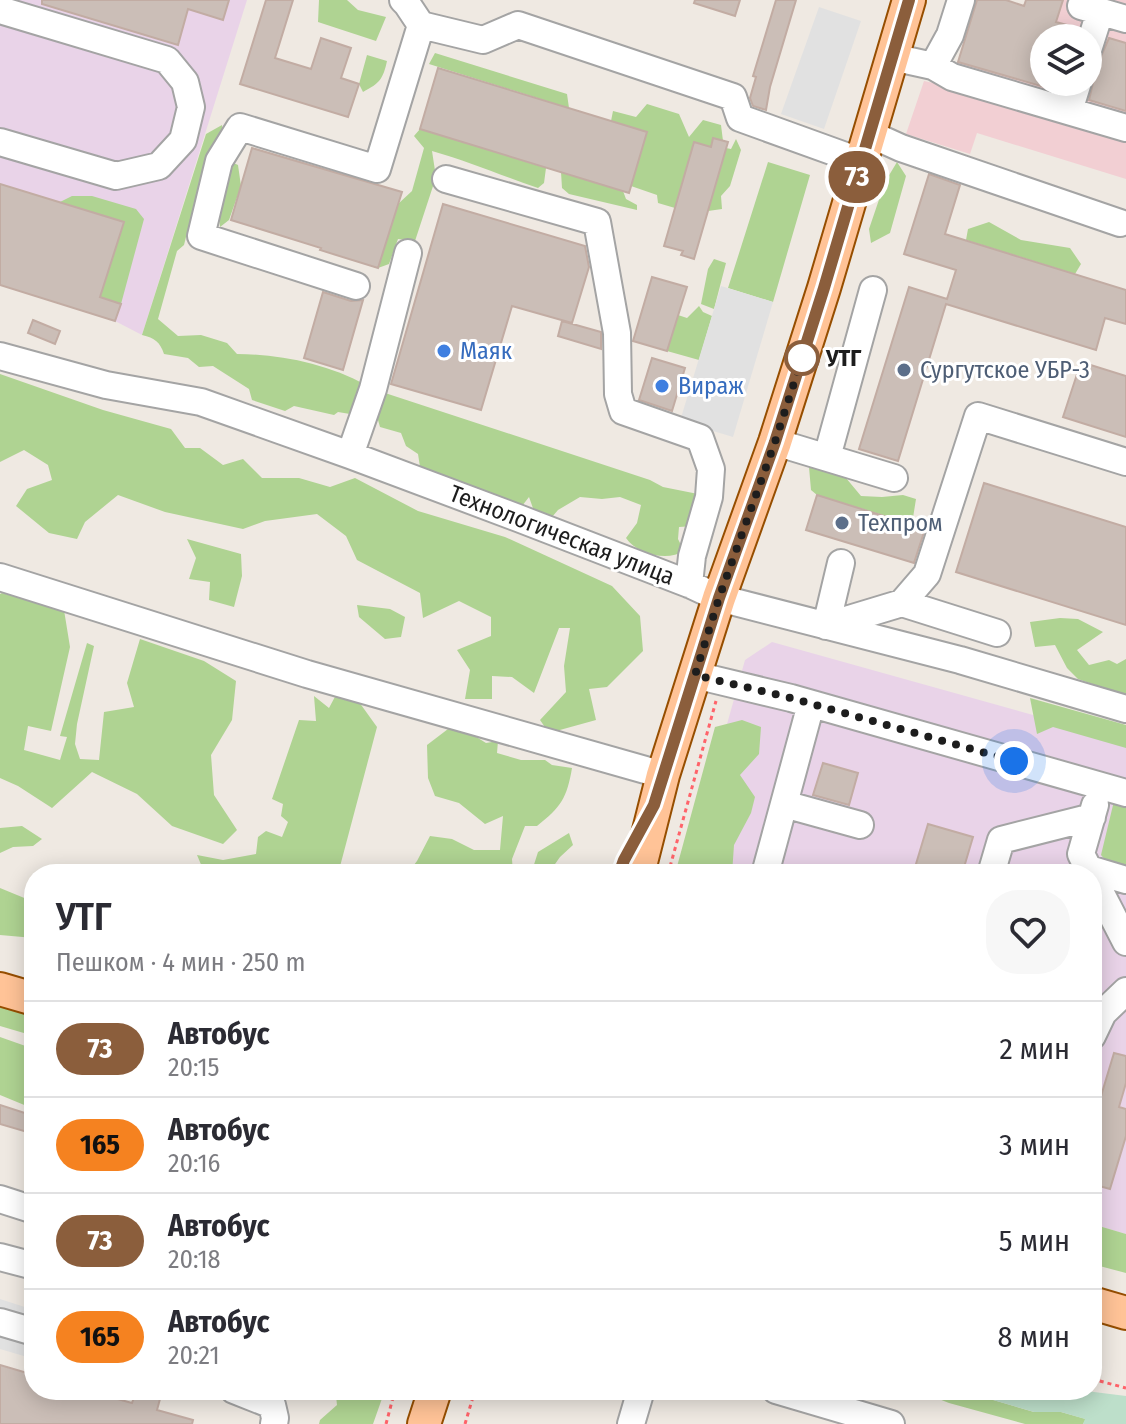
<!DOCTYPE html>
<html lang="ru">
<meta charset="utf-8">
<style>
:root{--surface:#fff;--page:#f7f7f7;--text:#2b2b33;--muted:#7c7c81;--line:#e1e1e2}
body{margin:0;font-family:"Fira Sans Condensed",sans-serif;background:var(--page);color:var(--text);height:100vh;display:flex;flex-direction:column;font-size:30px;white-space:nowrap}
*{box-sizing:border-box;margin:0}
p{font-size:26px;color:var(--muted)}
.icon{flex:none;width:44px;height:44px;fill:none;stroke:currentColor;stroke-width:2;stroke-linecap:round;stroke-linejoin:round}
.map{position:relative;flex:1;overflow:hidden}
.details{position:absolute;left:24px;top:864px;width:1078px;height:536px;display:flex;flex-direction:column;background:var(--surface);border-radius:32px;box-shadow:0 4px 20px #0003}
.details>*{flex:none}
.badge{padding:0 16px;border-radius:26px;font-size:28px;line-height:52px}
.buttons{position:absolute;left:1030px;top:24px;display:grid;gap:16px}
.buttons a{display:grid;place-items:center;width:72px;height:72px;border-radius:50%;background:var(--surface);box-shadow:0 4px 20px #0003;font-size:40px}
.you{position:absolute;width:40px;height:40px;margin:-20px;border:6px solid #fff;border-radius:50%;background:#1a73e8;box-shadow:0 0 0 12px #1a73e833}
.map>.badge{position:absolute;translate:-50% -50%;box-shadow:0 0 0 4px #fff}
.round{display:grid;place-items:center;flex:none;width:84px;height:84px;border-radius:32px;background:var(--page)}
.summary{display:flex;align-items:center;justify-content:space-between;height:136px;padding:0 32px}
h1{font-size:38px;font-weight:600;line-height:60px}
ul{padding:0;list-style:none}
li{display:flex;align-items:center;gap:24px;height:96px;padding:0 32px;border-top:2px solid var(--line)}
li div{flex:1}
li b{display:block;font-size:30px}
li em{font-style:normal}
li .badge{min-width:88px;font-weight:700;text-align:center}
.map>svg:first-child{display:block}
</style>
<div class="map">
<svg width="1126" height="1424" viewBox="0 0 1126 1424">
<rect width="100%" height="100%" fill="#efe9e2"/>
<path fill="#f2cfd3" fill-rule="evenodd" d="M 977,0 L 1006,0 L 1023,6 L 1026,0 L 1126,0 L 1126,179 L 977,133 L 970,154 L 906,134 L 924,81 L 948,86 L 956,69 ZM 1044,38 L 1088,38 L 1088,82 L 1044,82 Z"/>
<path fill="#e9d3e8" d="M 0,0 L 247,0 L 142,335 L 115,321 L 0,285 Z
M 772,642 L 1126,741 L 1126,1234 L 1092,1224 L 1092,874 L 685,874 L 745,660 Z"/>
<path fill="#afd392" d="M 319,0 L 347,0 L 358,10 L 386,17 L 376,41 L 318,22 Z
M 435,53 L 567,94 L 569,108 L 429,64 Z
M 367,55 L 387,61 C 383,79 380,83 363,92 L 359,84 Z
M 647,104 L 679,114 L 689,137 L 703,120 L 721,125 L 723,141 L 713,138 L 711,147 L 694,142 L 675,208 L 658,203 L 657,195 L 631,186 L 647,132 L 611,121 L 613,111 L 636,117 Z
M 222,125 L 224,138 L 217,153 L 207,156 L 202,173 L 203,182 L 188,229 L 184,245 L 177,251 L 158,319 L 178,336 L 201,335 L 227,343 L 237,354 C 280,354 328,364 366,385 L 356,415 L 338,412 L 334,415 L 294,406 L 285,411 L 252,400 L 249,389 L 213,366 L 199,367 L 188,358 L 164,354 C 160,342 155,338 142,335 L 206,134 Z
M 420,129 L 546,168 L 544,183 L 538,188 C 502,176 468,161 432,151 L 436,177 L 415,241 L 398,239 L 389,264 L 378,268 L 398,204 L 412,191 L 424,148 L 414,136 Z
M 736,139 L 741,150 L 730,186 L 721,196 L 722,209 L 708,211 L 726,148 L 731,149 Z
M 229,161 L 238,165 L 241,186 L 229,220 L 220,227 L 219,216 Z
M 768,162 L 810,175 L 773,302 L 728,288 Z
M 897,162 L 906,176 L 890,233 L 871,243 L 869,229 L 885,182 Z
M 561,172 L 623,191 L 626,199 L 637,205 L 637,210 L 569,194 L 562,188 Z
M 72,196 L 92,196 L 136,209 L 144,219 L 121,304 L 100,297 L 123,222 L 60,202 Z
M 989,222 L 1021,240 L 1070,248 L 1081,264 L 1075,274 L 966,240 L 968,229 Z
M 714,259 L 726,263 L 714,309 L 701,304 L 708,269 Z
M 699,306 L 703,312 L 712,316 L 699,360 L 667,351 L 678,315 L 687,318 Z
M 0,374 L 103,410 L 171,429 L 185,448 L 200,448 L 223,465 L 243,459 L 262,478 L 299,478 L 330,487 L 355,478 L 418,511 L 505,537 L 612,586 L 640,616 L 643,651 L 607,687 L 589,689 L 596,720 L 549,733 L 540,720 L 566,692 L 564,666 L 570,628 L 559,628 L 534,693 L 512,677 L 492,676 L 492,699 L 465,699 L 470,670 L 457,650 L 491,636 L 491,617 L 459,601 L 423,618 L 420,593 L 357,560 L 346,536 L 317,514 L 265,521 L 243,529 L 165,512 L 118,495 L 85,522 L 77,539 L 49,533 L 16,506 L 27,489 L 52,480 L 48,465 L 24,450 L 0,462 Z
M 382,392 L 650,480 L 663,487 L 698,494 L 694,526 L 679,527 L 678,539 L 684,551 C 667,562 637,554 626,538 L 637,523 L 641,505 L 620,497 L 602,499 L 580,497 L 558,510 L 552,517 L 534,511 L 529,497 L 522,506 L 420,467 L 418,454 L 406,446 L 401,433 L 380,427 L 376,413 Z
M 809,467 L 846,478 L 861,496 L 882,497 L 903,495 L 916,499 L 912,524 L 817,495 L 811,490 Z
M 187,539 L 241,554 L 242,576 L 234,607 L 209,600 L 210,582 L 189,579 L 196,558 Z
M 2,593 L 64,610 L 70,647 L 51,731 L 28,726 L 24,750 L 60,760 L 67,737 L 60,736 L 87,643 L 94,646 L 77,724 L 75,744 L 80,759 L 99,760 L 104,712 L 134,707 L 127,683 L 140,639 L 204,661 L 236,681 L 232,720 L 211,755 L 214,795 L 237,830 L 223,844 L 172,826 L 137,794 L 92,772 L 52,808 L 18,786 L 0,778 L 0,594 Z
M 357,605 L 390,609 L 405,617 L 401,637 L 385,639 L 359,617 Z
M 1060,618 L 1078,619 L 1103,632 L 1077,650 L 1089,665 L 1109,660 L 1117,664 L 1126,659 L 1126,696 L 1078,679 L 1067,668 L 1055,645 L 1035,647 L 1030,622 Z
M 337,693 L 354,695 L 377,727 L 338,874 L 310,872 L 310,874 L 288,874 L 269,870 L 258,874 L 205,874 L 197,855 L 223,860 L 256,854 L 258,837 L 266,831 L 282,837 L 288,822 L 281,816 L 283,804 L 272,799 L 299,720 L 316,721 L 314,696 L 329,708 Z
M 1030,698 L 1126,725 L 1126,748 L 1053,727 L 1037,734 Z
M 742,720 L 761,727 L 759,754 L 740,775 L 755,797 L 751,813 L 734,845 L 732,874 L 675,874 L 715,727 Z
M 448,729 L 470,733 L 486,743 L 498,741 L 497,753 L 521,760 L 545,760 L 552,765 L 572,768 C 567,798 561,807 537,826 L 525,826 L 512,859 L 513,874 L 407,874 L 417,861 L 430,836 L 452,839 L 474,850 L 500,850 L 503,816 L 485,824 L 459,803 L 435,796 L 428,778 L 427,745 Z
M 1114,801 L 1126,804 L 1126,873 L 1113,869 L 1101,855 Z
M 22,826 L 42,839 L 33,846 L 13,847 L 0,853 L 0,828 Z
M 569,833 L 573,845 L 560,857 L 548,874 L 531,874 L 538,852 Z
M 0,888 L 34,902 L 34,938 L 0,935 Z
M 0,1006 L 34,1015 L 34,1036 L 0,1026 Z
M 0,1037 L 34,1049 L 34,1109 L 0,1095 Z
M 1099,1226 L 1126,1234 L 1126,1273 L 1092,1264 L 1092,1229 Z
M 301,1390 L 385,1390 L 373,1424 L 319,1424 L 320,1420 L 337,1405 L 336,1396 Z
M 916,1390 L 959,1390 L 1034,1412 L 1061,1412 L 1086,1419 L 1083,1424 L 1025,1424 L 949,1403 Z"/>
<path fill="#bddfca" d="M 959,1390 L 1078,1390 L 1126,1396 L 1126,1424 L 1083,1424 L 1085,1419 L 1061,1412 L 1034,1412 Z"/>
<path fill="#e1e1e1" d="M 819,7 L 861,21 L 824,129 L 781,114 Z
M 721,286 L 773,302 L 733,437 L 680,421 Z
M 0,1299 L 34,1310 L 34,1359 L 0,1349 Z"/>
<path fill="#cbbeb7" stroke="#c2aca3" stroke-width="2" d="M 42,0 L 229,0 L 223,20 L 188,9 L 178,45 L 42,4 Z
M 266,0 L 293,0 L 275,58 L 311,69 L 321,38 L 351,48 L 341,78 L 359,84 L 348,117 L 240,84 Z
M 695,0 L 740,0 L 735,16 L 694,3 Z
M 776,0 L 796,0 L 770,87 L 766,110 L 753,106 L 750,98 L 756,77 L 753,76 Z
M 977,0 L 1006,0 L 1024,6 L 1026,0 L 1063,0 L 1056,22 L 1078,28 L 1075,38 L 1044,38 L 1044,82 L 1061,82 L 1058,91 L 958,62 Z
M 1109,38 L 1126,43 L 1126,111 L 1089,100 L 1094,79 L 1088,70 L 1088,66 L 1099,61 Z
M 438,68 L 647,132 L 629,193 L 420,129 Z
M 713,138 L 728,142 L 694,259 L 681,255 L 683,251 L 664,246 L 694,142 L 711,147 Z
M 252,148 L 402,192 L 378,268 L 320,250 L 321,248 L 231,220 Z
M 929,174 L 960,185 L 945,234 L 1126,290 L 1126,324 L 1105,318 L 1096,350 L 946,304 L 898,461 L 859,449 L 909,287 L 947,299 L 956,270 L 904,254 Z
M 0,184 L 124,222 L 100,297 L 121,304 L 115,321 L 0,285 Z
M 443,204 L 585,246 L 589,267 L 572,323 L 512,306 L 481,410 L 391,384 Z
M 652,277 L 687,287 L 667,351 L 633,341 Z
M 323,292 L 351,301 L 363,300 L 343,370 L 304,358 Z
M 33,320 L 60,331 L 55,344 L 28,333 Z
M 562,321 L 601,332 L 601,349 L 558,336 Z
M 652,358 L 685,368 L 672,411 L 639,400 Z
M 1081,362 L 1126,376 L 1126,437 L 1063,417 Z
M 984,483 L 1126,527 L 1126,625 L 956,572 Z
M 817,495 L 925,529 L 914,563 L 806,530 Z
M 823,763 L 858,773 L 849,805 L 813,795 Z
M 928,824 L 973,837 L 962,874 L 913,874 Z
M 1114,1053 L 1126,1056 L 1126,1083 L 1119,1107 L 1126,1109 L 1126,1136 L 1110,1189 L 1092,1184 L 1092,1126 Z
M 0,1105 L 34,1116 L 34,1134 L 0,1124 Z
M 0,1365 L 34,1375 L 34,1390 L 85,1390 L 132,1403 L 136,1392 L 160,1399 L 157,1410 L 193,1420 L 192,1424 L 0,1424 Z"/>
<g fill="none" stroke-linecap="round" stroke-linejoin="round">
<defs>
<path id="minor" d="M 403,0 L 407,4 L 421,25 L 483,40 L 518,25 L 733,97 L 740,118 L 862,162
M 1081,6 L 1126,19
M 0,10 L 167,60 L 185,82 L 191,107 L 183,140 L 159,166 L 116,176 L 0,142
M 1088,50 L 1100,12
M 892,57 L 933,66 L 952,77 L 1126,128
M 933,66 L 950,35 L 961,0
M 1069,111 L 1078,82
M 870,134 L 901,148 L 1120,223
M 446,179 L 597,222 L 617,333 L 618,394 L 623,411 L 700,438 L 711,469 L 709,497 L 692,556 L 689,584
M 356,286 L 201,236 L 219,161 L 240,127 L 377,169 L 421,25
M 0,356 L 106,385 L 201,402 L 350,455 L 518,518 L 689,584 L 719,598 L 960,660 L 1126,709
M 775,442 L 894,478
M 350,455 L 373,389 L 408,253
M 827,457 L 873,290
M 0,577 L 307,674 L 663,775
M 902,603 L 997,633
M 826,626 L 902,603 L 927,574 L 978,416 L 1126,462
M 826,626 L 841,563
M 695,675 L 791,698 L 1126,793
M 784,804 L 860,825
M 1089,869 L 1126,880
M 765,874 L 811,704
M 991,874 L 1001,840 L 1092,817
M 1091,874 L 1081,854 L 1095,805
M 1092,876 L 1126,942
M 1092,1036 L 1103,1013 L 1126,991
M 0,1199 L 34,1210
M 0,1257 L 34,1266
M 0,1322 L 34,1332
M 234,1390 L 272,1405 L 275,1418 L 274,1424
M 776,1390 L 891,1424
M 631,1424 L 641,1390"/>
<path id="major" d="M 638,874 L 663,775 L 719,598 L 775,442 L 824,288 L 909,0
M 0,989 L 34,999
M 1092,1303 L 1126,1313
M 424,1424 L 435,1390"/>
</defs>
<use href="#minor" stroke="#a4a4a4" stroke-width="30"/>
<use href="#major" stroke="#964e00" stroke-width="36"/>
<path stroke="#ff636a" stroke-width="3" stroke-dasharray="4 4" stroke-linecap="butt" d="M 668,874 L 716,701
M 1092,1379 L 1126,1388
M 386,1424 L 395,1390
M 465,1424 L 475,1390"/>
<use href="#minor" stroke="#fff" stroke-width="26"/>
<use href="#major" stroke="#ffc397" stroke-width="32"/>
</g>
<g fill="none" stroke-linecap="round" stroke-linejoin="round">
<defs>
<path id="line" d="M 619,874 L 624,860 L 654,805 L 719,598 L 775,442 L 824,288 L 909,0"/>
</defs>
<use href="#line" stroke="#fff" stroke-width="18"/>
<use href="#line" stroke="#8b5e3c" stroke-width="12"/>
<path stroke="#1d1d1d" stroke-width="8" stroke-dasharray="0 14.4" d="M 802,358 L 775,442 L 719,598 L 695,675 L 791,698 L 1014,761"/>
</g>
<g fill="#3f7fe0" stroke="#fff" stroke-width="3">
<circle cx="444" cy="351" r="8"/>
<circle cx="662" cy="386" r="8"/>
</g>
<circle fill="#fff" stroke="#8b5e3c" stroke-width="4" cx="802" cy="358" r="16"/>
<g fill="#5c6f8a" stroke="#fff" stroke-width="3">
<circle cx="904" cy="370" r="8"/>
<circle cx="842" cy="523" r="8"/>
</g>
<g text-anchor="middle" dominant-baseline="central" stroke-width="6" stroke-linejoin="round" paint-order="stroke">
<g font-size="24" fill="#366cbe" stroke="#fff" text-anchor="start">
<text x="460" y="351">Маяк</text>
<text x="678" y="386">Вираж</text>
</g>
<g font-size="24" font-weight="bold" fill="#1d1d1d" stroke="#fff" text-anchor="start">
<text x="826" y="358">УТГ</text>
</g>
<g font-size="24" fill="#4e5e75" stroke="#fff" text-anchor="start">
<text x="920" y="370">Сургутское УБР-3</text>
<text x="858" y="523">Техпром</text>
</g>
<g font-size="24" fill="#1d1d1d" stroke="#fff">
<text transform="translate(562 535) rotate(21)">Технологическая улица</text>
</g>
</g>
</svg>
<div class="buttons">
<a><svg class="icon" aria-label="layers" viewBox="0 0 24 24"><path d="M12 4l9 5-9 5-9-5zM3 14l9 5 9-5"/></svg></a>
</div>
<div class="you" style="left:1014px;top:761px"></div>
<b class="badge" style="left:857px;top:177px;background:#8b5e3c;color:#fff">73</b>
<section class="details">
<div class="summary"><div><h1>УТГ</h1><p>Пешком · 4 мин · 250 m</p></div><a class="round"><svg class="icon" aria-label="heart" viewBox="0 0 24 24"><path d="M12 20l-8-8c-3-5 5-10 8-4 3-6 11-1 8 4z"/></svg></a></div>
<ul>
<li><span class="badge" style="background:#8b5e3c;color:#fff">73</span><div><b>Автобус</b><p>20:15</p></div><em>2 мин</em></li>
<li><span class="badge" style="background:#f58220;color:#111">165</span><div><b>Автобус</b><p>20:16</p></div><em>3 мин</em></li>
<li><span class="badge" style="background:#8b5e3c;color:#fff">73</span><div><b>Автобус</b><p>20:18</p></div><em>5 мин</em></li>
<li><span class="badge" style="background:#f58220;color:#111">165</span><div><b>Автобус</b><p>20:21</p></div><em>8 мин</em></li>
</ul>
</section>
</div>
